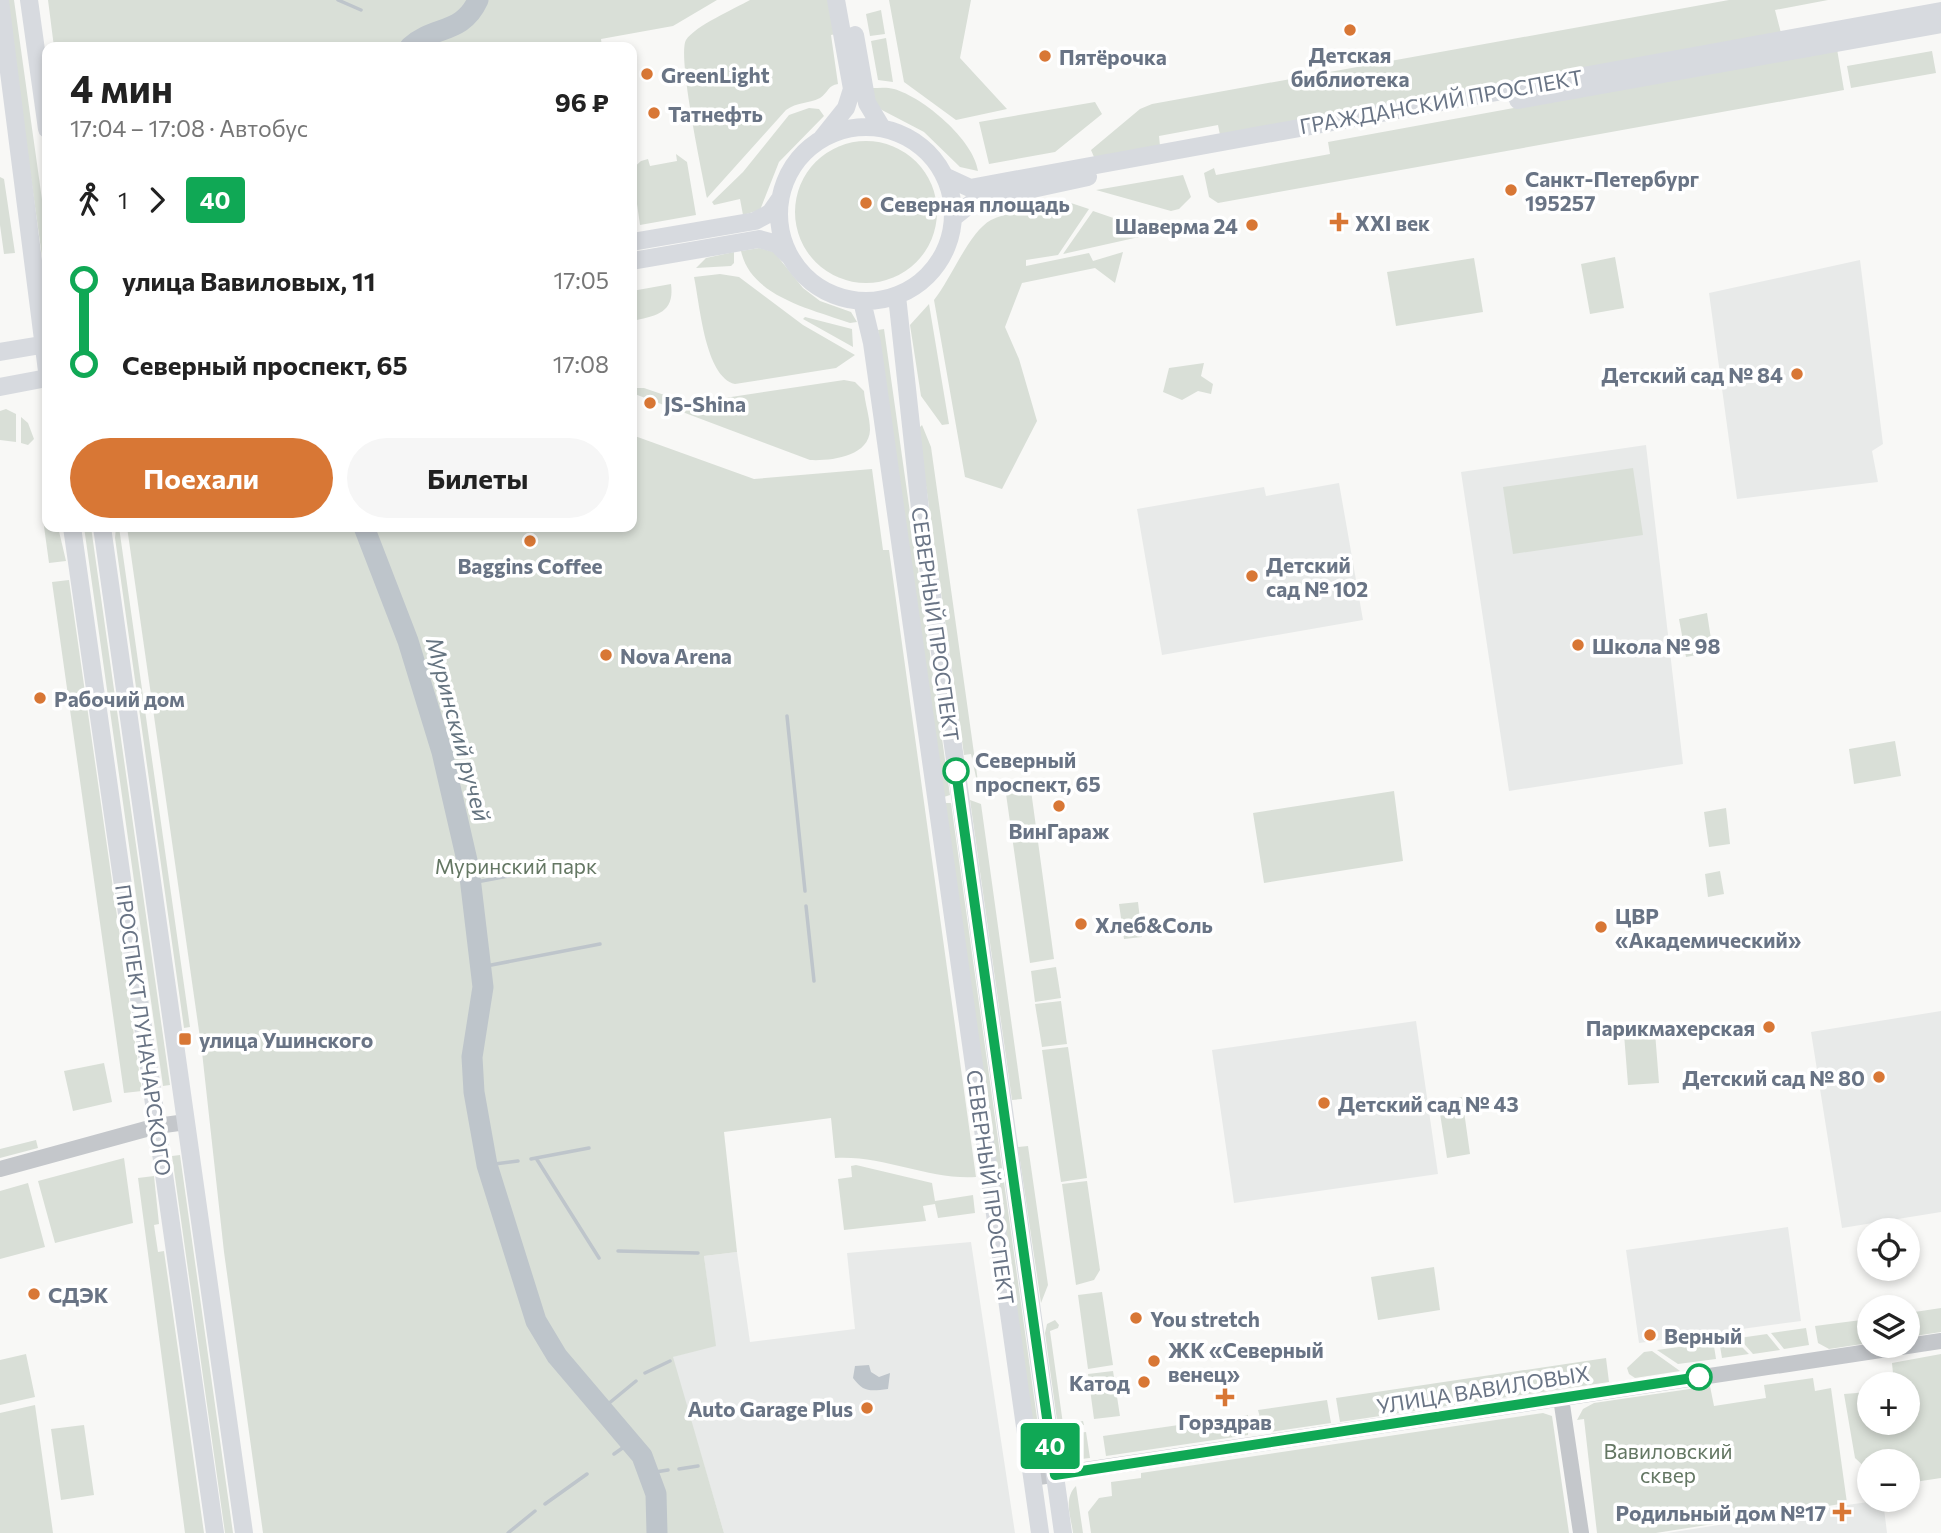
<!DOCTYPE html>
<html lang="ru">
<meta charset="utf-8">
<style>
:root{--surface:#fff;--page:#f6f6f6;--text:#222;--muted:#767676;--accent:#d87735}
body{margin:0;font-family:Commissioner,sans-serif;background:var(--page);color:var(--text);height:100vh;display:flex;flex-direction:column;font-size:26px;white-space:nowrap}
*{box-sizing:border-box;margin:0}
p{font-size:23px;color:var(--muted)}
.icon{flex:none;width:38px;height:38px;fill:none;stroke:currentColor;stroke-width:2;stroke-linecap:round;stroke-linejoin:round}
.map{position:relative;flex:1;overflow:hidden}
.side{position:absolute;left:42px;top:42px;width:595px;height:490px;display:flex;flex-direction:column;background:var(--surface);border-radius:14px;box-shadow:0 4px 10px #0003}
.side>*{flex:none}
.badge{padding:0 14px;border-radius:5px;font-size:24px;line-height:46px}
.buttons{position:absolute;left:1857px;top:1218px;display:grid;gap:14px}
.buttons a{display:grid;place-items:center;width:63px;height:63px;border-radius:50%;background:var(--surface);box-shadow:0 4px 10px #0003;font-size:35px}
.map>.badge{position:absolute;translate:-50% -50%;box-shadow:0 0 0 4px #fff}
.legs{display:flex;align-items:center;gap:10px;height:77px;padding:0 28px;font-size:23px}
.legs p{margin-inline-start:auto}
.summary{display:flex;align-items:center;justify-content:space-between;height:119px;padding:0 28px}
h1{font-size:38px;font-weight:700;line-height:52px}
.action{display:flex;gap:14px;margin-top:auto;padding:14px 28px}
.action a{flex:1;height:80px;border-radius:42px;background:var(--accent);color:#fff;font-size:28px;font-weight:700;line-height:80px;text-align:center}
.action a+a{background:var(--page);color:var(--text)}
ul{padding:0 28px;list-style:none}
li{display:flex;align-items:center;gap:24px;height:84px;font-size:26px}
li i{display:grid;place-items:center;width:10px;height:100%;margin:0 9px;background:currentColor}
li i::after{content:'';width:18px;height:18px;margin:-9px;border:5px solid;border-radius:50%;background:var(--surface)}
li p{margin-inline-start:auto}
li:first-child i{background:linear-gradient(#0000 50%,currentColor 0)}
li:last-child i{background:linear-gradient(currentColor 50%,#0000 0)}
.map>svg:first-child{display:block}
</style>
<div class="map">
<svg width="1941" height="1533" viewBox="0 0 1941 1533">
<rect width="100%" height="100%" fill="#f8f8f6"/>
<path fill="#e8eae9" d="M 1860,260 L 1883,444 L 1872,451 L 1878,482 L 1737,499 L 1709,293 Z
M 1646,445 L 1683,764 L 1509,791 L 1461,472 Z
M 1339,483 L 1363,620 L 1162,655 L 1137,509 L 1264,487 L 1266,496 Z
M 1941,1011 L 1941,1212 L 1842,1228 L 1811,1032 Z
M 1416,1021 L 1438,1174 L 1234,1203 L 1212,1050 Z
M 1788,1227 L 1801,1321 L 1639,1343 L 1626,1250 Z
M 971,1242 L 1015,1533 L 724,1533 L 672,1357 L 715,1345 L 704,1256 L 737,1252 L 750,1342 L 855,1329 L 847,1253 Z
M 1883,1500 L 1887,1533 L 1667,1533 L 1854,1504 Z"/>
<path fill="#d9dfd7" d="M 6,0 L 14,0 L 47,235 L 47,292 Z
M 48,0 L 717,0 L 673,26 L 601,39 L 602,47 L 54,47 Z
M 750,0 L 829,0 L 836,34 L 831,35 L 838,84 C 828,85 828,93 820,98 C 808,104 797,102 786,110 L 707,198 C 702,173 677,55 686,40 C 695,26 734,9 750,0 Z
M 889,0 L 971,0 L 960,58 L 1007,109 L 956,120 L 904,82 Z
M 1729,0 L 1828,0 L 1775,10 L 1781,33 L 1220,135 L 1218,125 L 1159,136 L 1160,146 L 1094,157 L 1091,150 L 1140,109 L 1152,104 Z
M 881,10 L 885,34 L 870,36 L 866,14 Z
M 886,38 L 893,82 L 878,80 L 871,41 Z
M 1837,49 L 1844,90 L 1218,203 L 1209,197 L 1204,173 L 1214,168 L 1216,175 L 1330,154 L 1328,142 Z
M 1932,51 L 1936,73 L 1851,88 L 1847,66 Z
M 872,88 C 879,88 887,87 894,89 C 923,97 974,140 978,171 L 960,167 L 924,132 L 880,109 L 875,102 Z
M 1095,102 L 1102,114 L 1055,152 L 989,164 L 979,122 Z
M 809,108 L 819,109 L 824,116 L 779,162 L 760,210 L 743,215 L 740,199 L 714,205 L 712,202 L 743,172 L 789,115 Z
M795 212a71 71 0 1 1 142 0a71 71 0 1 1-142 0Z
M 676,154 L 687,162 L 696,215 L 640,225 L 632,169 L 641,161 L 648,159 L 650,166 L 677,161 Z
M 1183,175 L 1191,197 L 1179,209 L 1171,211 L 1096,190 Z
M 0,177 L 4,179 L 15,253 L 4,254 L 0,225 Z
M 1065,201 L 1089,209 L 1058,255 L 1026,260 L 1026,266 L 1089,253 L 1093,261 L 1123,252 L 1115,283 L 1095,268 L 1022,283 L 1005,327 L 1019,359 L 1037,421 L 1002,489 L 965,477 L 934,300 C 951,279 969,232 991,220 C 1009,211 1044,207 1065,201 Z
M 1093,211 L 1157,233 L 1063,254 Z
M 759,248 L 774,252 L 803,288 L 820,301 L 851,312 L 857,322 L 850,323 C 812,309 751,297 741,251 Z
M 734,252 L 734,263 L 731,266 L 696,268 L 706,258 Z
M 1615,257 L 1624,308 L 1590,314 L 1581,264 Z
M 1474,258 L 1483,312 L 1396,326 L 1387,272 Z
M 720,274 L 739,277 L 803,325 L 855,355 L 836,368 L 735,384 C 705,377 700,305 694,277 Z
M 671,284 C 675,313 656,316 632,321 L 632,291 Z
M 929,304 L 949,424 L 942,425 L 921,396 L 910,325 Z
M 805,317 L 852,329 L 853,347 L 803,319 Z
M 884,329 L 950,795 L 944,797 L 878,330 Z
M 1204,363 L 1201,376 L 1213,384 L 1211,394 L 1198,391 L 1182,400 L 1163,392 L 1169,368 Z
M 844,380 L 855,382 L 864,391 C 865,404 870,417 870,430 C 869,457 830,461 810,460 L 632,393 L 632,388 L 644,388 L 717,413 L 718,399 Z
M 6,409 L 16,414 L 16,442 L 0,440 L 0,411 Z
M 21,417 L 28,423 L 34,439 L 28,445 L 21,443 Z
M 922,425 L 931,447 L 980,796 L 971,754 L 964,755 L 918,429 Z
M 632,435 L 754,479 L 872,469 L 883,550 L 889,550 L 976,1177 C 928,1180 884,1155 835,1158 L 831,1118 L 724,1132 L 737,1252 L 704,1256 L 716,1346 L 673,1357 L 724,1533 L 263,1533 L 224,1252 L 202,1052 L 127,527 L 632,527 Z
M 1633,468 L 1643,535 L 1513,554 L 1503,487 Z
M 47,518 L 47,527 L 58,527 L 66,561 L 49,563 L 43,519 Z
M 84,527 L 91,527 L 170,1085 L 163,1086 Z
M 116,527 L 119,527 L 190,1027 L 184,1028 L 115,538 Z
M 69,580 L 142,1091 L 124,1093 L 52,582 Z
M 1707,613 L 1713,652 L 1686,657 L 1679,619 Z
M 1895,741 L 1901,776 L 1854,784 L 1849,749 Z
M 1030,783 L 1054,959 L 1030,963 L 1005,787 Z
M 1394,791 L 1403,861 L 1264,883 L 1253,813 Z
M 970,800 L 981,804 L 1022,1099 L 1012,1100 Z
M 945,803 L 951,803 L 1039,1432 L 1033,1433 Z
M 1726,808 L 1730,844 L 1709,847 L 1704,812 Z
M 1720,871 L 1724,894 L 1708,897 L 1705,874 Z
M 1138,902 L 1142,937 L 1124,939 L 1119,904 Z
M 1056,967 L 1061,998 L 1035,1002 L 1031,971 Z
M 1061,1001 L 1067,1044 L 1042,1047 L 1035,1004 Z
M 1655,1032 L 1659,1083 L 1628,1085 L 1624,1034 Z
M 1068,1047 L 1087,1178 L 1061,1182 L 1042,1050 Z
M 104,1063 L 112,1102 L 73,1111 L 64,1071 Z
M 1462,1097 L 1470,1154 L 1447,1158 L 1438,1101 Z
M 36,1140 L 38,1148 L 0,1158 L 0,1149 Z
M 1028,1146 L 1048,1285 L 1041,1303 L 1018,1147 Z
M 180,1155 L 233,1533 L 225,1533 L 172,1156 Z
M 124,1158 L 133,1223 L 55,1243 L 38,1181 Z
M 856,1165 L 932,1183 L 935,1201 L 973,1195 L 975,1213 L 938,1218 L 935,1204 L 923,1206 L 926,1221 L 844,1230 L 838,1179 L 852,1177 L 851,1166 Z
M 154,1176 L 159,1224 L 154,1225 L 158,1252 L 164,1251 L 204,1533 L 185,1533 L 138,1178 Z
M 1087,1181 L 1100,1270 L 1094,1280 L 1076,1285 L 1062,1184 Z
M 28,1183 L 45,1247 L 0,1259 L 0,1191 Z
M 1434,1267 L 1440,1310 L 1378,1320 L 1371,1277 Z
M 1102,1292 L 1113,1365 L 1088,1369 L 1078,1295 Z
M 1941,1308 L 1941,1332 L 1908,1337 L 1908,1313 Z
M 1869,1319 L 1869,1343 L 1829,1349 L 1818,1343 L 1815,1326 Z
M 1055,1320 L 1059,1325 L 1058,1328 L 1050,1331 L 1063,1424 L 1083,1421 L 1084,1425 L 1058,1428 L 1045,1333 L 1047,1324 Z
M 1806,1328 L 1809,1345 L 1784,1349 L 1771,1333 Z
M 1767,1334 L 1780,1350 L 1753,1354 L 1739,1338 Z
M 1734,1339 L 1749,1354 L 1722,1358 L 1720,1346 L 1735,1344 Z
M 1708,1343 L 1709,1347 L 1714,1346 L 1716,1359 L 1678,1364 L 1657,1350 Z
M 1652,1351 L 1680,1371 L 1635,1378 L 1629,1374 L 1627,1368 L 1644,1352 Z
M 26,1354 L 35,1397 L 0,1405 L 0,1360 Z
M 1941,1354 L 1941,1478 L 1908,1483 L 1908,1461 L 1869,1461 L 1869,1471 L 1855,1458 L 1844,1394 L 1869,1392 L 1869,1423 L 1908,1423 L 1908,1384 L 1894,1384 L 1892,1363 Z
M 1606,1358 L 1609,1382 L 1340,1422 L 1336,1398 Z
M 1113,1371 L 1120,1416 L 1094,1419 L 1088,1374 Z
M 1813,1378 L 1815,1391 L 1831,1388 L 1847,1503 L 1656,1533 L 1597,1533 L 1584,1419 L 1577,1420 L 1583,1409 L 1594,1403 L 1710,1386 L 1714,1406 L 1766,1398 L 1764,1385 Z
M 1327,1400 L 1331,1423 L 1264,1433 L 1258,1410 Z
M 35,1405 L 53,1533 L 0,1533 L 0,1413 Z
M 1543,1413 L 1552,1416 L 1569,1533 L 1091,1533 L 1088,1512 L 1099,1498 L 1112,1496 L 1111,1482 L 1141,1478 L 1141,1473 Z
M 1248,1415 L 1248,1435 L 1106,1456 L 1103,1436 L 1213,1420 L 1214,1423 L 1232,1421 L 1232,1418 Z
M 84,1425 L 94,1495 L 61,1500 L 51,1429 Z
M 1086,1432 L 1090,1458 L 1081,1459 L 1077,1433 Z
M 1069,1436 L 1073,1460 L 1061,1451 L 1059,1437 Z
M 1076,1486 L 1083,1533 L 1073,1533 C 1071,1517 1063,1499 1076,1486 Z"/>
<path fill="#bec5cb" d="M 869,1365 L 871,1372 L 879,1377 L 890,1373 L 888,1389 C 871,1391 864,1393 853,1378 L 855,1366 Z"/>
<g fill="none" stroke-linecap="round" stroke-linejoin="round">
<path stroke="#bec5cb" stroke-width="3.5" d="M 338,0 L 361,10
M 787,716 L 805,891
M 471,883 L 546,869
M 806,906 L 814,981
M 481,967 L 600,944
M 536,1158 L 589,1148
M 531,1159 L 536,1158 L 599,1258
M 487,1165 L 518,1161
M 618,1251 L 698,1253
M 645,1373 L 670,1361
M 602,1409 L 636,1381
M 614,1454 L 631,1442
M 679,1469 L 698,1466
M 649,1473 L 668,1470
M 545,1504 L 587,1474
M 508,1533 L 535,1511"/>
<path stroke="#bec5cb" stroke-width="21" d="M 410,47 C 434,25 462,35 478,0
M 364,527 L 408,641 L 442,752 L 469,869 L 483,987 L 472,1057 L 474,1092 L 487,1165 L 536,1321 L 557,1356 L 642,1456 L 656,1494 L 657,1533"/>
<path stroke="#c4c7cb" stroke-width="16" d="M 0,1169 L 157,1126 L 186,1122
M 1561,1398 L 1581,1533
M 1032,1478 L 1941,1341"/>
<path stroke="#d7dadf" stroke-width="18" d="M 29,0 L 47,129
M 0,1 L 47,371
M 855,35 L 867,103 L 882,128
M 1518,100 L 1941,24
M779 214a87 87 0 1 1 174 0a87 87 0 1 1-174 0Z
M 822,138 L 846,108 L 852,89 L 836,0
M 944,176 L 970,188 L 1941,11
M 953,218 L 973,202 L 1088,177
M 632,242 L 755,221 L 770,213 L 779,200
M 632,261 L 759,239 L 777,244 L 788,255
M 897,296 L 920,509 L 1063,1533
M 862,301 L 872,343 L 1040,1533
M 0,352 L 47,344
M 0,387 L 47,378
M 72,527 L 215,1533
M 102,527 L 244,1533"/>
</g>
<g fill="none" stroke-linecap="round" stroke-linejoin="round">
<defs>
<path id="line-1" d="M 956,771 L 1055,1475 L 1699,1377"/>
</defs>
<use href="#line-1" stroke="#fff" stroke-width="16"/>
<use href="#line-1" stroke="#10a855" stroke-width="10"/>
</g>
<g fill="#d87735" stroke="#fff" stroke-width="2.5">
<circle cx="1350" cy="30" r="7"/>
<circle cx="1045" cy="56" r="7"/>
<circle cx="647" cy="74" r="7"/>
<circle cx="654" cy="113" r="7"/>
<circle cx="1511" cy="190" r="7"/>
<circle cx="866" cy="203" r="7"/>
<path d="M1335.5 211.5h7v7h7v7h-7v7h-7v-7h-7v-7h7z"/>
<circle cx="1252" cy="225" r="7"/>
<circle cx="1797" cy="374" r="7"/>
<circle cx="650" cy="403" r="7"/>
<circle cx="530" cy="541" r="7"/>
<circle cx="1252" cy="576" r="7"/>
<circle cx="1578" cy="645" r="7"/>
<circle cx="606" cy="655" r="7"/>
<circle cx="40" cy="698" r="7"/>
<circle cx="1059" cy="806" r="7"/>
<circle cx="1081" cy="924" r="7"/>
<circle cx="1601" cy="927" r="7"/>
<circle cx="1769" cy="1027" r="7"/>
<rect x="178" y="1032" width="14" height="14" rx="3.5"/>
<circle cx="1879" cy="1077" r="7"/>
<circle cx="1324" cy="1103" r="7"/>
<circle cx="34" cy="1294" r="7"/>
<circle cx="1136" cy="1318" r="7"/>
<circle cx="1650" cy="1335" r="7"/>
<circle cx="1154" cy="1361" r="7"/>
<circle cx="1144" cy="1382" r="7"/>
<path d="M1221.5 1386.5h7v7h7v7h-7v7h-7v-7h-7v-7h7z"/>
<circle cx="867" cy="1408" r="7"/>
<path d="M1838.5 1501.5h7v7h7v7h-7v7h-7v-7h-7v-7h7z"/>
</g>
<g fill="#fff" stroke="#10a855" stroke-width="3.5">
<circle cx="956" cy="771" r="12"/>
<circle cx="1699" cy="1377" r="12"/>
</g>
<g text-anchor="middle" dominant-baseline="central" stroke-width="7" stroke-linejoin="round" paint-order="stroke">
<g font-size="21" font-weight="bold" fill="#697485" stroke="#fff" text-anchor="start">
<text x="1350" y="54" text-anchor="middle">Детская<tspan x="1350" dy="24">библиотека</tspan></text>
<text x="1059" y="56">Пятёрочка</text>
<text x="661" y="74">GreenLight</text>
<text x="668" y="113">Татнефть</text>
<text x="1525" y="178">Санкт-Петербург<tspan x="1525" dy="24">195257</tspan></text>
<text x="880" y="203">Северная площадь</text>
<text x="1355" y="222">XXI век</text>
<text x="1238" y="225" text-anchor="end">Шаверма 24</text>
<text x="1783" y="374" text-anchor="end">Детский сад № 84</text>
<text x="664" y="403">JS-Shina</text>
<text x="1266" y="564">Детский<tspan x="1266" dy="24">сад № 102</tspan></text>
<text x="530" y="565" text-anchor="middle">Baggins Coffee</text>
<text x="1592" y="645">Школа № 98</text>
<text x="620" y="655">Nova Arena</text>
<text x="54" y="698">Рабочий дом</text>
<text x="1059" y="830" text-anchor="middle">ВинГараж</text>
<text x="1615" y="915">ЦВР<tspan x="1615" dy="24">«Академический»</tspan></text>
<text x="1095" y="924">Хлеб&amp;Соль</text>
<text x="1755" y="1027" text-anchor="end">Парикмахерская</text>
<text x="199" y="1039">улица Ушинского</text>
<text x="1865" y="1077" text-anchor="end">Детский сад № 80</text>
<text x="1338" y="1103">Детский сад № 43</text>
<text x="48" y="1294">СДЭК</text>
<text x="1150" y="1318">You stretch</text>
<text x="1664" y="1335">Верный</text>
<text x="1168" y="1349">ЖК «Северный<tspan x="1168" dy="24">венец»</tspan></text>
<text x="1130" y="1382" text-anchor="end">Катод</text>
<text x="853" y="1408" text-anchor="end">Auto Garage Plus</text>
<text x="1225" y="1421" text-anchor="middle">Горздрав</text>
<text x="1826" y="1512" text-anchor="end">Родильный дом №17</text>
</g>
<g font-size="21" fill="#697485" stroke="#fff">
<text transform="translate(1441 101) rotate(-10)">ГРАЖДАНСКИЙ ПРОСПЕКТ</text>
<text transform="translate(936 624) rotate(82)">СЕВЕРНЫЙ ПРОСПЕКТ</text>
<text transform="translate(144 1030) rotate(82)">ПРОСПЕКТ ЛУНАЧАРСКОГО</text>
<text transform="translate(991 1187) rotate(82)">СЕВЕРНЫЙ ПРОСПЕКТ</text>
<text transform="translate(1483 1389) rotate(-9)">УЛИЦА ВАВИЛОВЫХ</text>
</g>
<g font-size="21" font-weight="bold" fill="#697485" stroke="#fff" text-anchor="start">
<text x="975" y="759">Северный<tspan x="975" dy="24">проспект, 65</tspan></text>
</g>
<g font-size="21" fill="#647763" stroke="#fff">
<text x="516" y="865">Муринский парк</text>
<text x="1668" y="1450">Вавиловский<tspan x="1668" dy="24">сквер</tspan></text>
</g>
<g font-size="23" font-style="italic" fill="#657480" stroke="#fff">
<text transform="translate(459 729) rotate(75)">Муринский ручей</text>
</g>
</g>
</svg>
<div class="buttons">
<a><svg class="icon" aria-label="locate" viewBox="0 0 24 24"><circle cx="12" cy="12" r="6"/><path d="M12 2v4M12 18v4M2 12h4M18 12h4"/></svg></a>
<a><svg class="icon" aria-label="layers" viewBox="0 0 24 24"><path d="M12 4l9 5-9 5-9-5zM3 14l9 5 9-5"/></svg></a>
<a>+</a>
<a>−</a>
</div>
<b class="badge" style="left:1050px;top:1446px;background:#10a855;color:#fff">40</b>
<section class="side">
<div class="summary"><div><h1>4 мин</h1><p>17:04 – 17:08 · Автобус</p></div><b>96 ₽</b></div>
<div class="legs"><svg class="icon" aria-label="walk" viewBox="0 0 24 24"><circle cx="13" cy="4" r="2"/><path d="M13 8l-2 6 4 7M11 14l-3 7M7 12l3-4h3l4 4"/></svg>1<svg class="icon" aria-label="forward" viewBox="0 0 24 24"><path d="M9 5l7 7-7 7"/></svg><b class="badge" style="background:#10a855;color:#fff">40</b></div>
<ul>
<li><i style="color:#10a855"></i><b>улица Вавиловых, 11</b><p>17:05</p></li>
<li><i style="color:#10a855"></i><b>Северный проспект, 65</b><p>17:08</p></li>
</ul>
<div class="action"><a>Поехали</a><a>Билеты</a></div>
</section>
</div>
